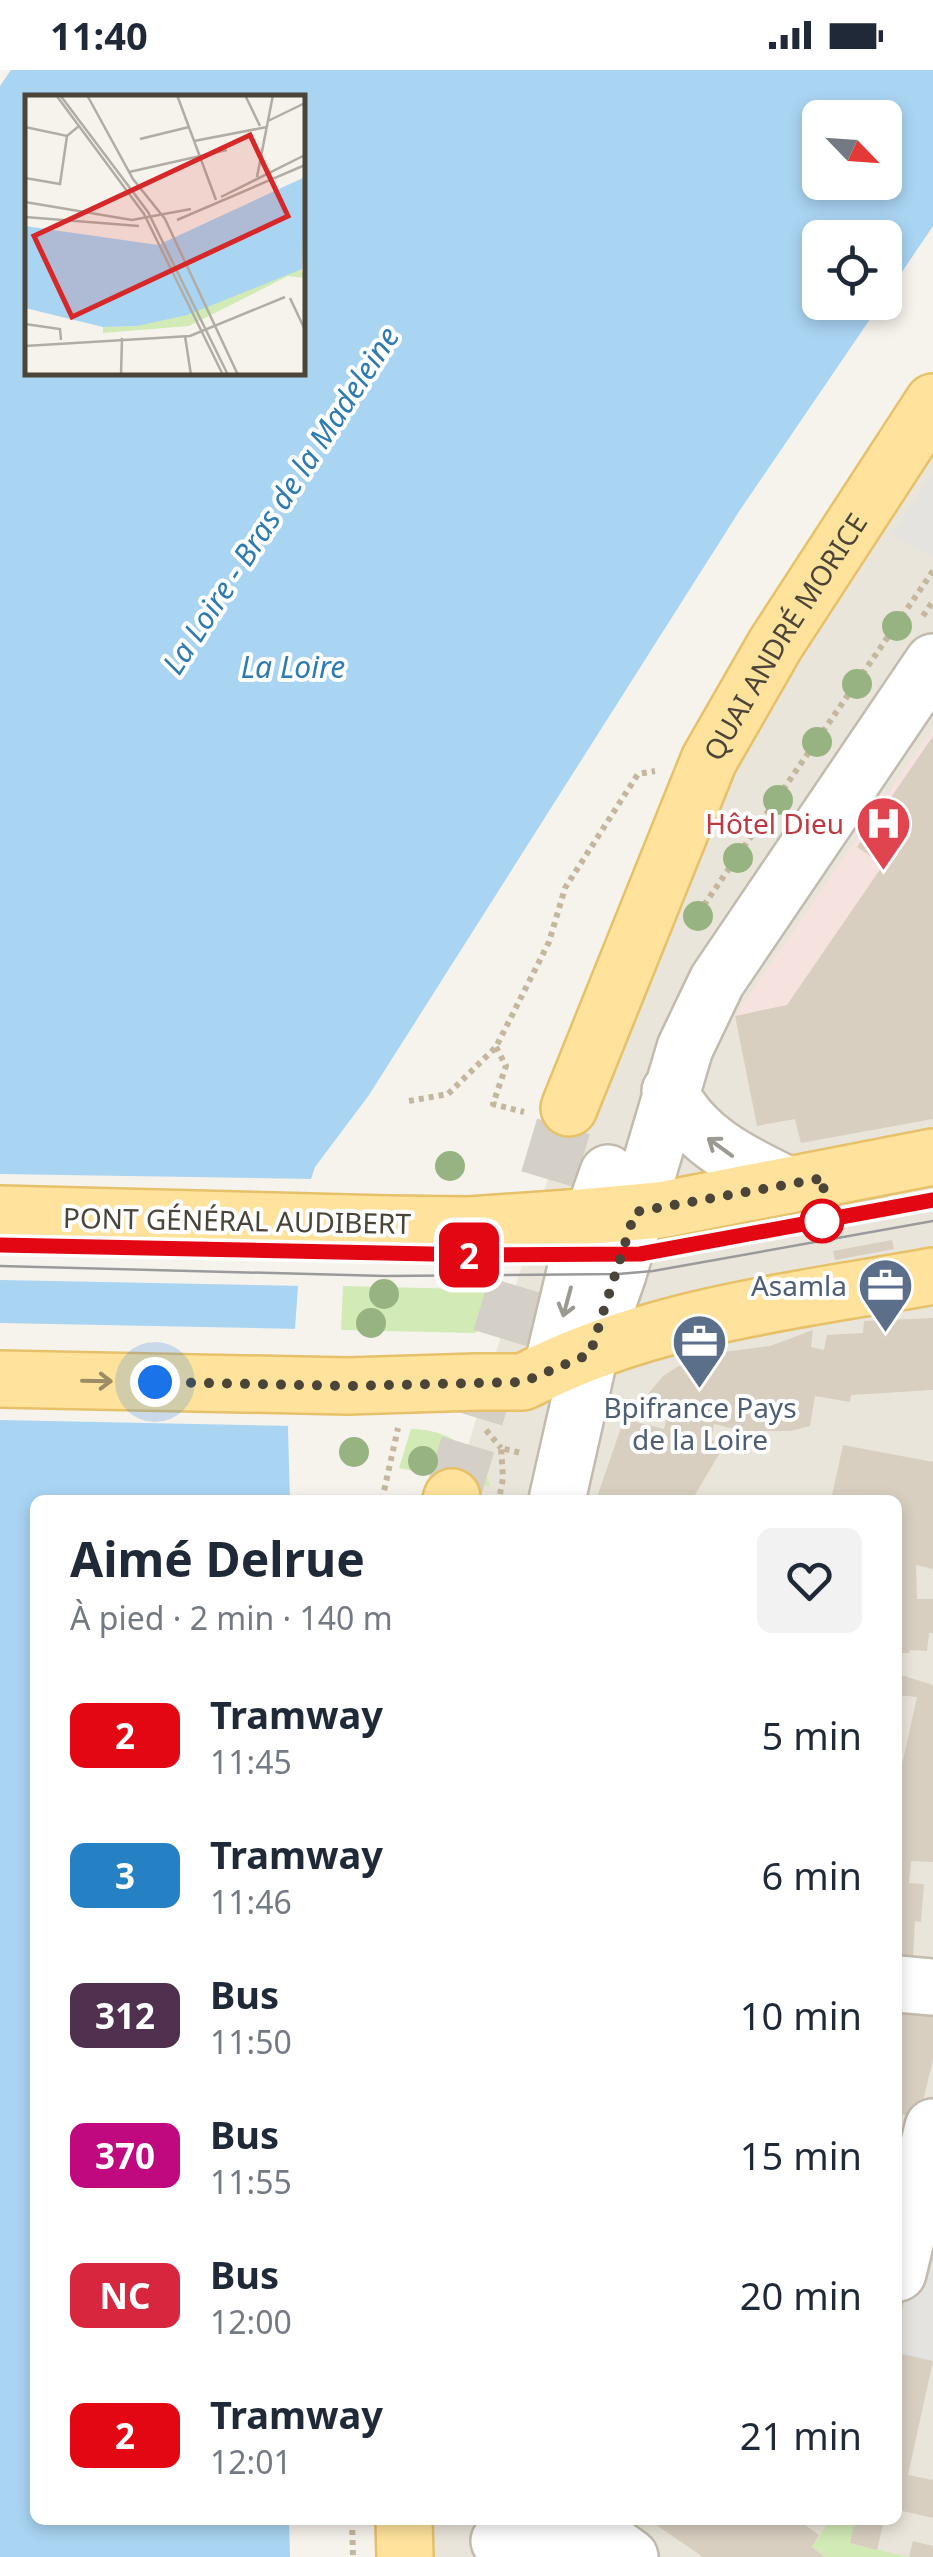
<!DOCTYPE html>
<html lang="fr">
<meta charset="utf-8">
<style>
:root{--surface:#fff;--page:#f2f2f3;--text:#1f2937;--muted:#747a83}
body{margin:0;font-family:"Noto Sans",sans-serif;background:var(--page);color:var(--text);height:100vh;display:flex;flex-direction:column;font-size:38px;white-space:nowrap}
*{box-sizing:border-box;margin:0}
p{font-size:32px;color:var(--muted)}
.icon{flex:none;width:55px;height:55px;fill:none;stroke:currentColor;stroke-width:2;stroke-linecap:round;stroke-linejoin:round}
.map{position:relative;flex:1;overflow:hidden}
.sheet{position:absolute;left:30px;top:1425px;width:872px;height:1030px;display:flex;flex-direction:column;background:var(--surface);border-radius:15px;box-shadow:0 5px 15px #0003}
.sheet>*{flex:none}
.badge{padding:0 20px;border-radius:15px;font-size:35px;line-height:65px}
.needle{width:65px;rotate:115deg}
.controls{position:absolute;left:802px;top:30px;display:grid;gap:20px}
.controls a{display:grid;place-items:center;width:100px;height:100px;border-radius:15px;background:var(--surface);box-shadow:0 5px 15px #0003;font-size:50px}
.you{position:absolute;width:50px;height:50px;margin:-25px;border:8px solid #fff;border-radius:50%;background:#1a73e8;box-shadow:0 0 0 15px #1a73e833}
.map>.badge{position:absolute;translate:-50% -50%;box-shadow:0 0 0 5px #fff}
.round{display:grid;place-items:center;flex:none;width:105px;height:105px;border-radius:15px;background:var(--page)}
.headline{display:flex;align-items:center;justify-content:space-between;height:170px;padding:0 40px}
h1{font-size:48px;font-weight:700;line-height:75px}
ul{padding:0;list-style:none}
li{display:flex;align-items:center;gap:30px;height:140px;padding:0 40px}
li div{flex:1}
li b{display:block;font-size:38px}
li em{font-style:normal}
li .badge{min-width:110px;font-weight:700;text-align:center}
.status{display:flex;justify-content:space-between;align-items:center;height:70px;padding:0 50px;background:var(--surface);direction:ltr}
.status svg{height:28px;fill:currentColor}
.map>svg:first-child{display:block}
</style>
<div class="status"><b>11:40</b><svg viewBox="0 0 49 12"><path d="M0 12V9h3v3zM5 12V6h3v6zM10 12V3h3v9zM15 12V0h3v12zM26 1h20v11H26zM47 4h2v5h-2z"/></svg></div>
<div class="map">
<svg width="933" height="2487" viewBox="0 0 933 2487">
<rect width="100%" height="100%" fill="#f6f3ec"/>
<path fill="#eae5da" d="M 933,330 L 933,2487 L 405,2487 L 406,2450 L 898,2450 L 898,1430 L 452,1430 L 580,1001 L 640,861 Z"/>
<path fill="#f6e3e0" d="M 933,658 L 933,1049 L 801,1073 L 795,1049 L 757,1056 L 735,946 Z"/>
<path fill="#d2eab5" d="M 343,1216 L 507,1220 L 504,1239 L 475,1263 L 341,1260 Z
M 411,1359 C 448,1359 480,1380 491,1417 L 399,1398 Z
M 830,2450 L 855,2450 L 850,2473 L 908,2487 L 826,2487 L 812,2477 Z"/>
<path fill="#e5e3e0" d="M 933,403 L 933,488 L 892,464 Z
M 931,2177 L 933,2179 L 933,2291 L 898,2283 L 898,2261 L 915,2182 Z"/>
<path fill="#a9d4f2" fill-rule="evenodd" d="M 11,0 L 933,0 L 933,156 L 885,227 L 885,168 L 820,168 L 820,232 L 881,233 L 740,440 L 369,1025 L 315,1097 L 304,1130 L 288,1360 L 290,1430 L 35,1430 L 35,2450 L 289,2450 L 290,2487 L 0,2487 L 0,16 ZM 28,28 L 302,28 L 302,302 L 28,302 ZM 820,48 L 885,48 L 885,112 L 820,112 Z"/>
<path fill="#f6f3ec" d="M 0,1104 L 316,1109 L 309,1131 L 303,1216 L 0,1210 Z
M 0,1253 L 300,1259 L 294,1356 L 0,1350 Z"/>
<path fill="#d8cfc1" d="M 933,666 L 933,1049 L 801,1073 L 795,1049 L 757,1056 L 735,946 L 787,935 L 883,795 L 857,777 Z
M 887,1120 L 888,1129 L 830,1139 L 828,1131 Z
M 892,1170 L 894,1179 L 835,1190 L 833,1181 Z
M 933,1248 L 933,1320 L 851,1325 L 850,1332 L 815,1326 L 810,1356 L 791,1361 L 742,1361 L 714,1354 L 711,1370 L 725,1374 L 692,1430 L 596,1430 L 624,1349 L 664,1359 L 668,1343 L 649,1332 L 648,1324 L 663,1306 L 677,1297 L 707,1284 L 770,1276 L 813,1260 L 811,1277 L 824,1280 L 827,1265 L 863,1263 L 864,1251 Z
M 843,1375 L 933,1392 L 933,1499 L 916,1495 L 917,1529 L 933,1529 L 933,1563 L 929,1563 L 927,1581 L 910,1580 L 909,1583 L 898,1583 L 898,1430 L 831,1430 Z
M 898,1604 L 933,1615 L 933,1792 L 911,1791 L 909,1813 L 924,1814 L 921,1852 L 915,1851 L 913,1886 L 898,1885 L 898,1713 L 917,1627 L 898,1625 Z
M 898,1943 L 933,1946 L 933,1989 L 919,2048 L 898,2043 Z
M 898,2226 L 905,2228 L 899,2254 L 898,2253 Z
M 898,2283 L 933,2291 L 908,2405 L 933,2410 L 933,2448 L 898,2440 Z
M 649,2450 L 798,2450 L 819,2465 L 812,2477 L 825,2487 L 703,2487 Z
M 855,2450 L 884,2450 L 877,2480 L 850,2473 Z
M 913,2471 L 933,2476 L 933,2487 L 909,2487 Z"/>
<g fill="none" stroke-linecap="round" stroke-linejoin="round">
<path stroke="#d4d0c8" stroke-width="55" stroke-dasharray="55 28" stroke-linecap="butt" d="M 452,1427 L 569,1038"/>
<defs>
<path id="minor" d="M 670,1021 C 692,1069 742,1093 788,1115
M 552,1298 L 579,1185 L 608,1103
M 557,1430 L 590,1284 L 618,1204 L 685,978 L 717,911 L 933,592
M 898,1914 L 933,1917
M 898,2203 L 933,2057
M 579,2450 L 630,2487
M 499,2471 L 546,2463 L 590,2461"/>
<g id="major">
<path id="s1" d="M 569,1038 L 709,690 L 775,575 L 933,332"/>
<path d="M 0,1144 L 388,1154"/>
<path d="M 570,1148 L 660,1140 L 933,1087"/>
<path d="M 531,1308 C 656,1245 797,1231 933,1206"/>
<path d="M 0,1309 L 348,1316 L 477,1312"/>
<path d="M 451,1430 L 452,1427"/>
<path d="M 404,2450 L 405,2487"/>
</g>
</defs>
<use href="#minor" stroke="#c2bbae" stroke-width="60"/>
<use href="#major" stroke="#e6c16a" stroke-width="60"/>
<path stroke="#c4b79f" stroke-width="6" stroke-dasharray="5 5" stroke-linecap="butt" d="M 923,546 L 933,531
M 704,835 L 933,501
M 496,977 L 506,996 L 493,1034 L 524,1042
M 409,1031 L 448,1024 L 496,977 L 549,872 L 565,818 L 638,704 L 655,701
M 500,1424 L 503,1408 L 501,1378 L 521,1383
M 382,1430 L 398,1358
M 352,2450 L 353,2487"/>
<use href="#minor" stroke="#fff" stroke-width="55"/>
<use href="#major" stroke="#ffe39c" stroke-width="55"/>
<path stroke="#9a9a9a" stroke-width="2.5" d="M 0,1175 L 478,1185 L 640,1184 L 933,1130
M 0,1196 L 385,1206 L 618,1204 L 653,1201 L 933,1151"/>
<defs>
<path id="major-bridge" d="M 388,1154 L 469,1155 L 570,1148
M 477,1312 L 523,1312 L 531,1308"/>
</defs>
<use href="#major-bridge" stroke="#e6c16a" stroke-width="60" stroke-linecap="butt"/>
<path stroke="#c4b79f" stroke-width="6" stroke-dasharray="5 5" stroke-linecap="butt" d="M 486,1360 L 501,1378"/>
<use href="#major-bridge" stroke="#ffe39c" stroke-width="55"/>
</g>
<g fill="#97b381">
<circle cx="897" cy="556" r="15"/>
<circle cx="857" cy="614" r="15"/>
<circle cx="817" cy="672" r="15"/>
<circle cx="778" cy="730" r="15"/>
<circle cx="738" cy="788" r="15"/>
<circle cx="698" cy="846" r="15"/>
<circle cx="450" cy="1096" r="15"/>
<circle cx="384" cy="1224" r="15"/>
<circle cx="371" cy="1253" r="15"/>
<circle cx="354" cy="1382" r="15"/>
<circle cx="423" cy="1391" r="15"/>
</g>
<defs><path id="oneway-shaft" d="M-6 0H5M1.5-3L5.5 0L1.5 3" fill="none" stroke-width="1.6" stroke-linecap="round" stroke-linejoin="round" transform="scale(2.5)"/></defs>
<g stroke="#9c9892">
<use href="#oneway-shaft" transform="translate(720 1077) rotate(-144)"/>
<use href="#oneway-shaft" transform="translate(567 1232) rotate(105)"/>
</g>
<use stroke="#9c8c66" href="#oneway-shaft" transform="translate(97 1311) rotate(1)"/>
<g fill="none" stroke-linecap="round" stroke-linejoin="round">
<defs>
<path id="line" d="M 0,1175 L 478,1185 L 640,1184 L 933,1130"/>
</defs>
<use href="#line" stroke="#fff" stroke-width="22"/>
<use href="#line" stroke="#e30613" stroke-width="15"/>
<path stroke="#4b4439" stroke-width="10" stroke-dasharray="0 18" d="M 155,1312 L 348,1316 L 523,1312 L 590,1284 L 635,1142 L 824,1108 L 822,1151"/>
</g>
<defs>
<symbol id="hospital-pin" viewBox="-11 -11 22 30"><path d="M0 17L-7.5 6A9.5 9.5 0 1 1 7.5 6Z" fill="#e0444e" stroke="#fff"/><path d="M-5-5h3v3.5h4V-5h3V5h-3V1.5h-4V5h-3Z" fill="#fff"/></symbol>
<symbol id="office-pin" viewBox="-11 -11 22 30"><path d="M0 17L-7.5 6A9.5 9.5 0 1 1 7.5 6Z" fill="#5c6f8a" stroke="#fff"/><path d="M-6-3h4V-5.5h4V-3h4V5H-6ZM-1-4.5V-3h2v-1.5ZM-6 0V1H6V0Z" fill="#fff"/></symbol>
</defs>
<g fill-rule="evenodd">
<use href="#hospital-pin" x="852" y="722" width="63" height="86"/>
<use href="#office-pin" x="854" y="1184" width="63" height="86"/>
<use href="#office-pin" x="668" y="1240" width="63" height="86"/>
</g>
<circle fill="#fff" stroke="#e30613" stroke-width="5" cx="822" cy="1151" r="20"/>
<g text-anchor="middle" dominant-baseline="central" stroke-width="8" stroke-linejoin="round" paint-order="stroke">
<g font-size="28" fill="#4b4439" stroke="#fff">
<text stroke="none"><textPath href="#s1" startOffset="520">QUAI ANDRÉ MORICE</textPath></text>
<text transform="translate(237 1150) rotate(1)">PONT GÉNÉRAL AUDIBERT</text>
</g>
<g font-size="28" fill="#be3a42" stroke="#fff" text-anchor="end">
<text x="844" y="753">Hôtel Dieu</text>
</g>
<g font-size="28" fill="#4e5e75" stroke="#fff" text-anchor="end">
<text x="847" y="1215">Asamla</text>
<text x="700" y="1337" text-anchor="middle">Bpifrance Pays<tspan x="700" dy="32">de la Loire</tspan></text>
</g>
<g font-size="30" font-style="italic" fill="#2e7ab2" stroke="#fff">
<text transform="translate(280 430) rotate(-57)">La Loire - Bras de la Madeleine</text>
<text x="293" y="596">La Loire</text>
</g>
</g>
<g transform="translate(25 25)">
<rect width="280" height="280" fill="#f6f3ec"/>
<path d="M 274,170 L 280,183 L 263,181 L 164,231 L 78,238 L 78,232 L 112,231 L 185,210 Z" fill="#d2eab5"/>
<path d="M 280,82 L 277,174 L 162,220 L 112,231 L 78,232 L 0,213 L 0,131 L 133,150 Z" fill="#a9d4f2"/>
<path fill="none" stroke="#b2ada4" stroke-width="2.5" d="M 31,0 L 119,119 L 198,280M 35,0 L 123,117 L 203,280M 62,0 L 108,84 L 140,124 L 213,280M 152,0 L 191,105M 220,0 L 235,31M 243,26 L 280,8M 0,32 L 42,41 L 54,31M 115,44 L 164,32M 169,46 L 242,32M 104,77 L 202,55M 232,82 L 248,0M 0,83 L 35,89 L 42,41M 196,102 L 280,60M 0,107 L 107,125 L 166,114M 0,122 L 114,131M 152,125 L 280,70M 265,203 L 280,235M 0,229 L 35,234 L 36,245M 160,241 L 166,280M 0,251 L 165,241 L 260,202M 96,280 L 97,243"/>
<path fill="#d62828" fill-opacity="0.15" stroke="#d62828" stroke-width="5" d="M 225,40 L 263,121 L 47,222 L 9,141 Z"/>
<rect width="280" height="280" fill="none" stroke="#4b4439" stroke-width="5"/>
</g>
</svg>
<div class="controls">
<a><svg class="needle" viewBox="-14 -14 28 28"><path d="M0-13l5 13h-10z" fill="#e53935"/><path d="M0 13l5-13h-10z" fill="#747a83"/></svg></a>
<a><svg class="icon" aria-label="locate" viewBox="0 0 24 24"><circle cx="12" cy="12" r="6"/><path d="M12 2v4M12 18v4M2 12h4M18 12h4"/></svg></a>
</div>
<div class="you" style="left:155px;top:1312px"></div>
<b class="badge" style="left:469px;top:1185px;background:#e30613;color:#fff">2</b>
<section class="sheet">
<div class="headline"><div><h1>Aimé Delrue</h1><p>À pied · 2 min · 140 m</p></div><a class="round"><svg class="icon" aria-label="heart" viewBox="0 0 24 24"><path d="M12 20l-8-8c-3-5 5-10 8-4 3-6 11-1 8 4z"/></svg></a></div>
<ul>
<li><span class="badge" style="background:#e30613;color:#fff">2</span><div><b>Tramway</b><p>11:45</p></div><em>5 min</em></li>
<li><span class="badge" style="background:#2581c4;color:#fff">3</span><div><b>Tramway</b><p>11:46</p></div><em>6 min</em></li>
<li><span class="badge" style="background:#4f304e;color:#fff">312</span><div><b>Bus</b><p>11:50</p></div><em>10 min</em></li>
<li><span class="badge" style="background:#c0087f;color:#fff">370</span><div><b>Bus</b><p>11:55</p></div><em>15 min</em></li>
<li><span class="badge" style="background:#d7263d;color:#fff">NC</span><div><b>Bus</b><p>12:00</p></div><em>20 min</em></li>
<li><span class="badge" style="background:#e30613;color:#fff">2</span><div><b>Tramway</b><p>12:01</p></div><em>21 min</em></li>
</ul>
</section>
</div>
